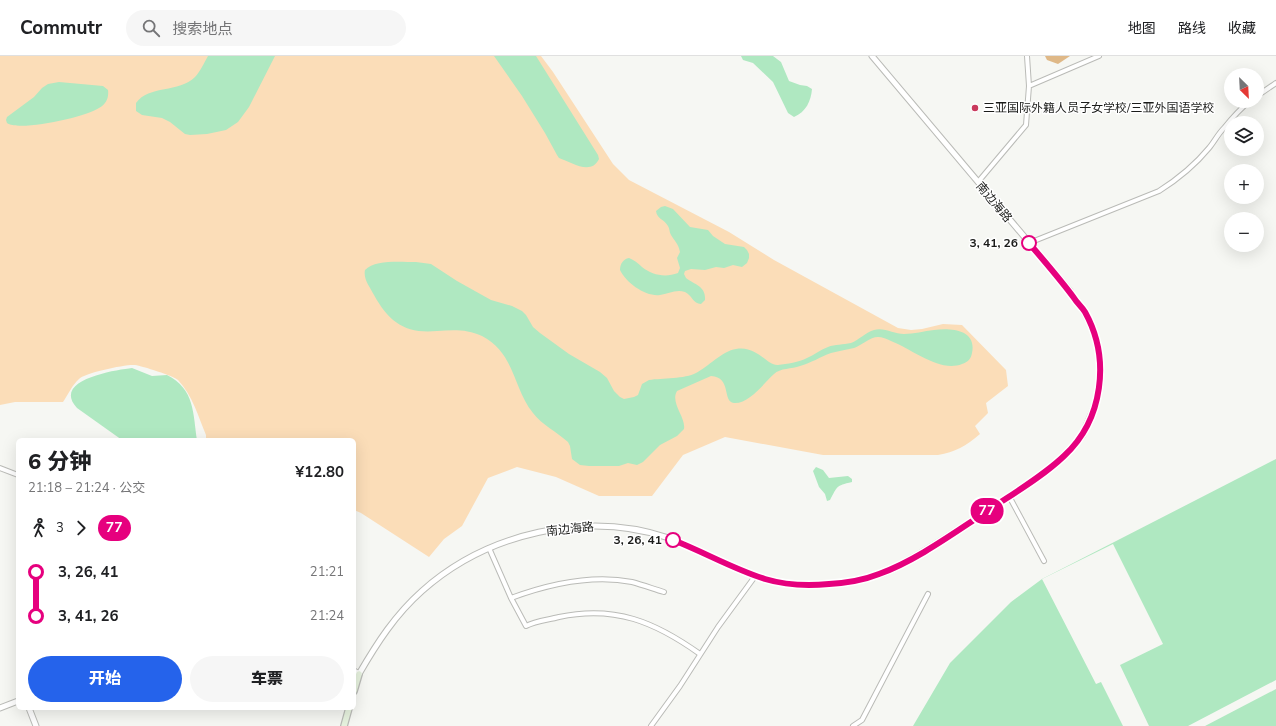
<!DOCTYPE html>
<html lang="zh">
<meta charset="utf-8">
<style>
:root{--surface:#fff;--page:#f6f6f6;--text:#202124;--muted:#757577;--line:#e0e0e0;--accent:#2563eb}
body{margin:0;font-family:"Nunito Sans","Noto Sans SC",sans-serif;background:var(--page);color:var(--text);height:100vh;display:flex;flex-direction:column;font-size:15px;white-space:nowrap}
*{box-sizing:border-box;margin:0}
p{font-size:13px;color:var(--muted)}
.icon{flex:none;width:22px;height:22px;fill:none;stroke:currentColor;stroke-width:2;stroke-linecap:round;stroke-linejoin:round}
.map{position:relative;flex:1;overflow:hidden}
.sheet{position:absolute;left:16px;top:382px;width:340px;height:272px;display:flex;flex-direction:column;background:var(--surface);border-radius:6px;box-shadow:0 4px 16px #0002}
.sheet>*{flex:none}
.badge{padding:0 8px;border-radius:13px;font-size:14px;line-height:26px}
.needle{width:26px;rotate:156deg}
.fabs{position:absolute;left:1224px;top:12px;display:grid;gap:8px}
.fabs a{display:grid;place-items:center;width:40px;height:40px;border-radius:50%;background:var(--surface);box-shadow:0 4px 16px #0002;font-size:20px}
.map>.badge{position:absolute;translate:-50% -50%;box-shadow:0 0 0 2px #fff}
.legs{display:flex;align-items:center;gap:6px;height:44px;padding:0 12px;font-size:13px}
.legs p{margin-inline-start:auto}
.summary{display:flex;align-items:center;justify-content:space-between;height:68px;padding:0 12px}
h1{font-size:22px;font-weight:800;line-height:30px}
.cta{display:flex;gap:8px;margin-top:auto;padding:8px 12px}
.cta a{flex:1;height:46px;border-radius:24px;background:var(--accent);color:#fff;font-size:16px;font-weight:800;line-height:46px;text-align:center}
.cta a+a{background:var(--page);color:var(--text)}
ul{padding:0 12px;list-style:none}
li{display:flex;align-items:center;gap:14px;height:44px;font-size:15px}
li i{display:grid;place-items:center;width:6px;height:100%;margin:0 5px;background:currentColor}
li i::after{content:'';width:10px;height:10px;margin:-5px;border:3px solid;border-radius:50%;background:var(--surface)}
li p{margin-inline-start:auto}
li:first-child i{background:linear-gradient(#0000 50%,currentColor 0)}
li:last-child i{background:linear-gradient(currentColor 50%,#0000 0)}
header{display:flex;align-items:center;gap:24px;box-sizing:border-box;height:56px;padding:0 20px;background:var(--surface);border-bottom:1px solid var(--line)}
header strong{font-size:19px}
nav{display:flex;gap:22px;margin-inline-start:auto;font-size:14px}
.search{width:280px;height:36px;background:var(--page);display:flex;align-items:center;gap:10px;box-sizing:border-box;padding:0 14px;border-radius:22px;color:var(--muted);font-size:15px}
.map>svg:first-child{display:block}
</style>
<header>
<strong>Commutr</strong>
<div class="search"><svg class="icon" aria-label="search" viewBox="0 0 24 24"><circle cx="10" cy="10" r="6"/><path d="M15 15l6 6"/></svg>搜索地点</div>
<nav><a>地图</a><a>路线</a><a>收藏</a></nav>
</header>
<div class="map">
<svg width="1276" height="670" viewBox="0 0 1276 670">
<rect width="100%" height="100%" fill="#f6f7f3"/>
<path fill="#fbddb8" d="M 0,0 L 541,0 L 553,16 L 613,108 L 629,124 L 729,176 L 774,204 L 898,272 L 911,274 L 922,273 L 943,268 L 962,269 L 1006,314 L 1008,330 L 986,347 L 988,357 L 975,370 L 980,378 C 966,390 955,396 938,399 L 823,399 L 725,381 L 683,399 L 652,440 L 599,440 L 556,421 L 517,411 L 488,422 L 462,470 L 444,483 L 429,501 L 361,457 L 354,454 L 354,384 L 206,384 L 206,379 C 198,360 193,340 178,324 C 174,320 142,310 135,309 C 126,308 84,317 79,323 C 72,329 68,339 63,346 L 15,346 L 0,349 Z"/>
<path fill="#dfb887" d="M 1045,0 L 1070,0 L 1058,8 L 1047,4 Z"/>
<path fill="#afe8c1" d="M 208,0 L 275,0 L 249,51 L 238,66 L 226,74 L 207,78 L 190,79 L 185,78 L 170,66 L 162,62 L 142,59 L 136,55 L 136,47 C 149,29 179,37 195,21 C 200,16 204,7 208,0 Z
M 494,0 L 536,0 L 598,99 L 599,103 C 591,120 571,106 559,102 L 557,99 L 545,77 L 522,40 Z
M 741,0 L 773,0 L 781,6 L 789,25 L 800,29 L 807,30 L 812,33 C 811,45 806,56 794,61 L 788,57 L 773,26 L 753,7 L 743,4 Z
M 59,26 L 103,30 L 108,34 C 109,42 106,48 99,52 C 86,61 19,76 7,67 L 6,64 L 7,61 L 34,41 L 42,32 L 48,28 Z
M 665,150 L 673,153 L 690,171 L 708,174 L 713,180 L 725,188 L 744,191 L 747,194 L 749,198 L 749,202 L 747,207 L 742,211 L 733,209 L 724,212 L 716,211 L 705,214 L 691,213 L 685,215 L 684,218 L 686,222 C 695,229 706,230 705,244 L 701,248 C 693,248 692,239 685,236 C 676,233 668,238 660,239 C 646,241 626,227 620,214 C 620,208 623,203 629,202 C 634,204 638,207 642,211 C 652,219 665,222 678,217 L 680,212 L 677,202 L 680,196 C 678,187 675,186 671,179 C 669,176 670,173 668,170 C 664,163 657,163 656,155 L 661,151 Z
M 416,206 L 431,208 L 457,225 L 491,244 L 512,250 L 522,255 L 526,259 L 533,271 L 540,277 L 569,298 L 600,316 L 607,322 L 614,335 L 620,341 L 624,343 L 634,341 L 638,339 L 642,328 L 649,324 C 662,322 685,323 696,317 C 708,311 722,295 736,293 C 757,289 767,310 778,309 C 787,308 799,306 807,302 C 814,299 820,294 828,291 C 835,288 843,289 851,287 C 859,284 866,276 874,274 C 884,271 894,278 904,278 C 914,278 924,275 934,274 C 950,272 977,273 972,297 C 971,303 968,306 962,308 C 940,317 912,293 891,285 C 887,283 882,281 878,281 C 870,281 862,289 854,292 C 846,294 838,295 831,297 C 820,301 811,307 800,310 C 792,313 780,312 774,318 C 764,327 749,348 734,347 C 722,346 732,321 711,320 L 677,335 C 670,347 686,361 684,373 L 677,380 L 660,389 L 643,406 L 637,409 L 628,407 L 619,410 L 589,410 L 580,409 L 572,403 L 570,390 L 568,386 C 557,376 542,369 533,357 C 513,332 515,297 482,280 C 467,273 453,274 437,275 C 405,278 389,266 374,239 C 370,231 363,223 365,214 C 375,203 402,206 416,206 Z
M 132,312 L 152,320 L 167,319 C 195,333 193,358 197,384 L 122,384 L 77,352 C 51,324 115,314 132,312 Z
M 1276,403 L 1276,670 L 913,670 L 950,607 L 1011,546 L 1042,523 Z
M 816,411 L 823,414 L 829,422 L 848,420 L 852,423 L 852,426 C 835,430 838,430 830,444 L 827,445 L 825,438 L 819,431 L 813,415 Z"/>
<path fill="#f6f7f3" d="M 1113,488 L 1163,588 L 1120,609 L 1149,670 L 1123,670 L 1101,626 L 1096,628 L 1042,523 Z
M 1276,624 L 1276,633 L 1205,670 L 1188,670 Z"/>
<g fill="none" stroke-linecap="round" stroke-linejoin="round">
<defs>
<path id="minor" d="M 1029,30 L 1099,0
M 1257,40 L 1276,27
M 978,126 L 1026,69 L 1029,30 L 1027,0
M 1029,187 L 1159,135 C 1178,123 1195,109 1209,92 C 1214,86 1218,78 1224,72 C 1232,62 1240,53 1250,45
M 0,412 L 18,419
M 1009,440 L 1044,505
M 489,492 L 511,542 L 526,570 C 536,565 548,564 559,561 C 615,549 655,566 700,598
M 511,542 C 549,528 591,518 632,526 C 643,529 654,533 664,536
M 651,670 L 680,630 L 718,571 L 756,519
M 853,670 L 862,664 L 928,538"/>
<path id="tertiary" d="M 354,615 L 359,618 C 377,587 395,559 422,535 C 487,477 586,454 669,482 C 702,494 732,513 765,523 C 786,529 808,530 829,528 C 846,527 863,524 878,519 C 891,515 902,507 914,501 C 941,485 967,468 994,450 C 1021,432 1051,415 1073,390 C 1076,387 1080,383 1083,379 C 1083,378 1086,371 1086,370 C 1090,360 1095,352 1097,342 C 1105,314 1099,281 1084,256 C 1080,248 1074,243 1070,235 L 872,0
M 0,652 L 18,645
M 29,652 L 36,670"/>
<path id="secondary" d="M 354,635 L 359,618
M 344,670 L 349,652"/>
</defs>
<use href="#minor" stroke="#babbb7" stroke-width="6"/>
<use href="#tertiary" stroke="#babbb7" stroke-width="7"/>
<use href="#secondary" stroke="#babbb7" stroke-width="8"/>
<use href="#minor" stroke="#fff" stroke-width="4"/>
<use href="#tertiary" stroke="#fff" stroke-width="5"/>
<use href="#secondary" stroke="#e6f2de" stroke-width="5.5"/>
</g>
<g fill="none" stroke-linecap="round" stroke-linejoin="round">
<defs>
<path id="line-1" d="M 673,484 C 704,496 733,513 765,523 C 785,529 808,530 829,528 C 846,527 864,524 879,518 C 915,505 951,479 983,458 C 1009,440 1041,422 1064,400 C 1103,364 1111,303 1085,256 C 1082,251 1077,247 1074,242 C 1060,223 1044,205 1029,187"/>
</defs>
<use href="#line-1" stroke="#fff" stroke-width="9"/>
<use href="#line-1" stroke="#e6007e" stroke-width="6"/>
</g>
<circle fill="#c9395c" stroke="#fff" stroke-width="1.5" cx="975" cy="52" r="4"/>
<g fill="#fff" stroke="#e6007e" stroke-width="2">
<circle cx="1029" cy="187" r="7"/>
<circle cx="673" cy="484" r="7"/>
</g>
<g text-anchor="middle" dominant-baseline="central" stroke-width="3" stroke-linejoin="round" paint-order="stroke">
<g font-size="12" fill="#1b1c1a" stroke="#fff" text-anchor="start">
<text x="983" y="52">三亚国际外籍人员子女学校/三亚外国语学校</text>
</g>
<g font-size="12" fill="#1b1c1a" stroke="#fff">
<text transform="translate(994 146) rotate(50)">南边海路</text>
<text transform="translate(570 473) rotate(-6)">南边海路</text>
</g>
<g font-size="12" font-weight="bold" fill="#1b1c1a" stroke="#fff" text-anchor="end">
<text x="1018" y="187">3, 41, 26</text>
<text x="662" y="484">3, 26, 41</text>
</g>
</g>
</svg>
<div class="fabs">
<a><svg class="needle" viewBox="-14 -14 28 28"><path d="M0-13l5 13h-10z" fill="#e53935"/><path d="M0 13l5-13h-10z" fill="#757577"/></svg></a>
<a><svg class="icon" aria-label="layers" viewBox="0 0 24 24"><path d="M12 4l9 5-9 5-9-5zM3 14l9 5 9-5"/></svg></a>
<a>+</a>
<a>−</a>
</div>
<b class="badge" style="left:987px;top:455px;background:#e6007e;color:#fff">77</b>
<section class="sheet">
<div class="summary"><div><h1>6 分钟</h1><p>21:18 – 21:24 · 公交</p></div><b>¥12.80</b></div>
<div class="legs"><svg class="icon" aria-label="walk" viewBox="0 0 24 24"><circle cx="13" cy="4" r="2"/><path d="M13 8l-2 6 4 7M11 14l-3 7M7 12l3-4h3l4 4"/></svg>3<svg class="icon" aria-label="forward" viewBox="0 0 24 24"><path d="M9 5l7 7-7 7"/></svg><b class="badge" style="background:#e6007e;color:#fff">77</b></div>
<ul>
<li><i style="color:#e6007e"></i><b>3, 26, 41</b><p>21:21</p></li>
<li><i style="color:#e6007e"></i><b>3, 41, 26</b><p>21:24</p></li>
</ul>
<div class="cta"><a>开始</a><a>车票</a></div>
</section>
</div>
